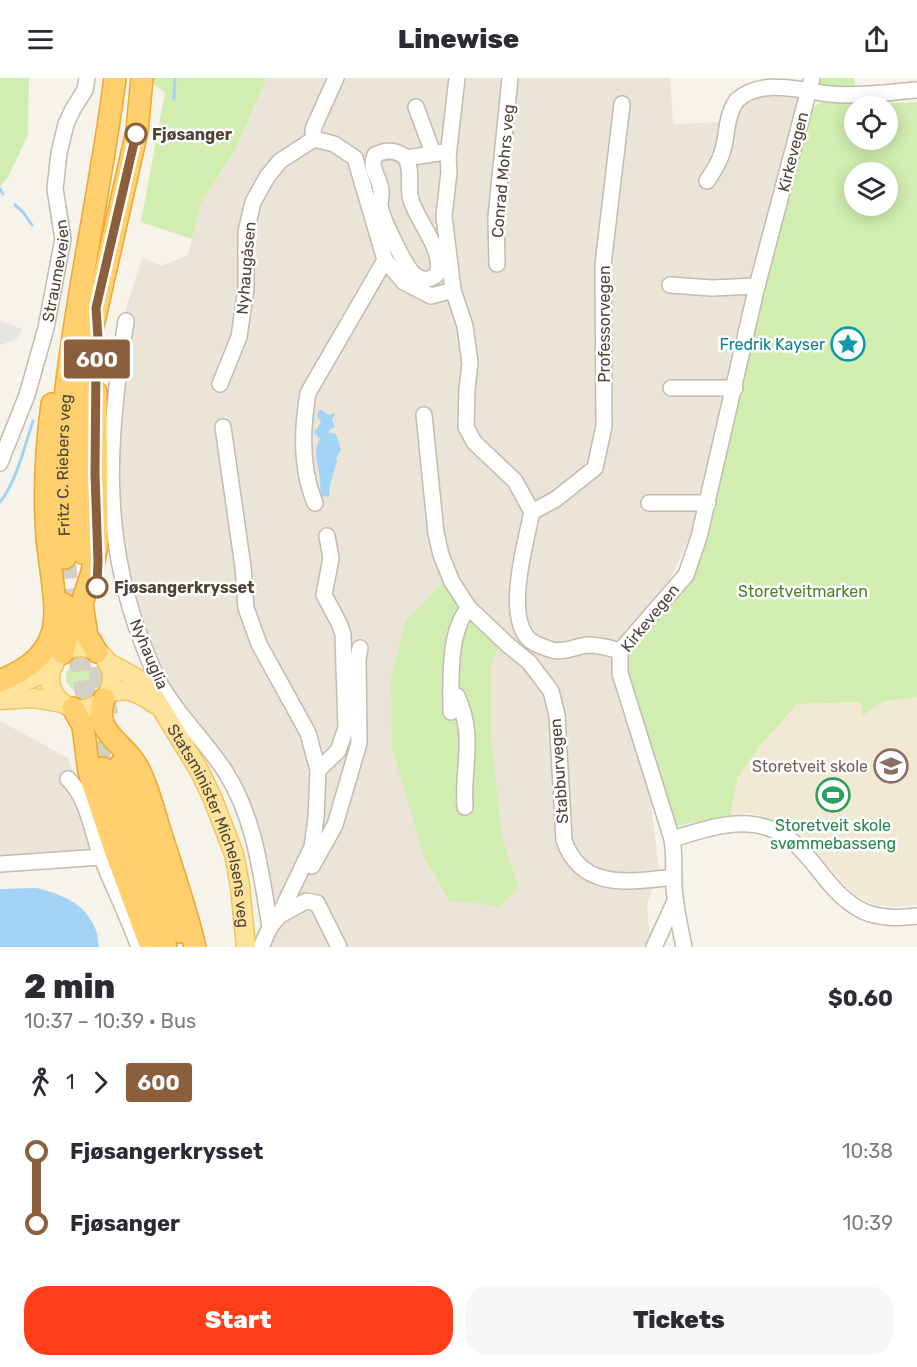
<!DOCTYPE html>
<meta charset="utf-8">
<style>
:root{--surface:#fff;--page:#f7f7f7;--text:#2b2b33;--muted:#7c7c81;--accent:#ff3e19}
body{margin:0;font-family:Rubik,sans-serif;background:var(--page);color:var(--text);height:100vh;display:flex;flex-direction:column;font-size:22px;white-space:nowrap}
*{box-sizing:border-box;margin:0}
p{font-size:20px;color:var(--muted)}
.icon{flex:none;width:33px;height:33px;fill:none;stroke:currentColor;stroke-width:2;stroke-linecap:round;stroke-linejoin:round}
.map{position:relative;height:869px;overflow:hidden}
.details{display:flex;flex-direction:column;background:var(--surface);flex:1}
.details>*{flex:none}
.badge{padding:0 12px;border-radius:4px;font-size:21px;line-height:39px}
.controls{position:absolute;left:844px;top:18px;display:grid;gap:12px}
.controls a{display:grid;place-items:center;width:54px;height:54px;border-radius:50%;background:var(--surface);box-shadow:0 3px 15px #0003;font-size:30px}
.map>.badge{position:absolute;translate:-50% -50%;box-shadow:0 0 0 3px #fff}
.legs{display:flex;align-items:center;gap:9px;height:66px;padding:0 24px;font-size:20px}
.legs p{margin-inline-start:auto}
.headline{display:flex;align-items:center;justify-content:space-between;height:102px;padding:0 24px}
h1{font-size:33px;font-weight:800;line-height:45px}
.button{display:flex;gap:12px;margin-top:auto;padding:12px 24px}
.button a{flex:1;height:69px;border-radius:24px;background:var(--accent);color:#fff;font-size:24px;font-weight:800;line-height:69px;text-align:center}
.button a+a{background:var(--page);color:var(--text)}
ul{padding:0 24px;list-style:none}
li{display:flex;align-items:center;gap:21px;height:72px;font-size:22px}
li i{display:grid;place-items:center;width:9px;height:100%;margin:0 8px;background:currentColor}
li i::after{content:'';width:15px;height:15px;margin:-8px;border:4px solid;border-radius:50%;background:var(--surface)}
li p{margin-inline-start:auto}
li:first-child i{background:linear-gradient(#0000 50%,currentColor 0)}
li:last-child i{background:linear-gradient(currentColor 50%,#0000 0)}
header{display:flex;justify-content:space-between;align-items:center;height:78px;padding:0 24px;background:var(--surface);font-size:27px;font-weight:800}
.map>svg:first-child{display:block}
</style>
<header><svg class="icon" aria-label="menu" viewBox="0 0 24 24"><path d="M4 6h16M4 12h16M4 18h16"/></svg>Linewise<svg class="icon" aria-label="share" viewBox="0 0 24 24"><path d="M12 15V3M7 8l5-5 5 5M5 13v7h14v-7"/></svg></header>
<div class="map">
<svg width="917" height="869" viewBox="0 0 917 869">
<rect width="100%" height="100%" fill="#f6f3ea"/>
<path fill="#ebe5d8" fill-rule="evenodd" d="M 267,0 L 670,0 L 673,46 L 727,44 L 744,18 L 802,17 L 738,259 L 691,456 L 664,514 L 612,569 L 646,681 L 659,794 L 647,826 L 650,859 L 657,869 L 271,869 L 271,856 L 244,726 L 137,564 L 115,509 L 106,449 L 121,253 L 126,231 L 142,180 L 162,188 L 188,177 L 200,127 L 236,70 ZM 443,504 L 504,554 L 491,588 L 491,658 L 502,758 L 519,809 L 470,824 L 450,824 L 424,780 L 392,670 L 432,516 Z
M 0,643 L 68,680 L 106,784 L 0,789 Z"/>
<path fill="#f1e9d3" d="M 917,619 L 917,827 L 891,829 L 873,826 L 856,818 L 824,784 L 813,770 L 812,765 L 792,750 L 776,742 L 761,737 L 746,735 L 730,737 L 738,699 L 760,668 L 797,626 L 861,624 L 862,638 L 883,624 Z"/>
<path fill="#d1eeb0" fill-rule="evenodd" d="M 0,0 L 29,0 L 28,57 L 8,99 L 0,109 Z
M 153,0 L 267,0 L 236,70 L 200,127 L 192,161 L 141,144 L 165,14 L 153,6 Z
M 809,0 L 854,0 L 857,15 L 811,13 Z
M 828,21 L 869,27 L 917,24 L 917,619 L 883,624 L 862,638 L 861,624 L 797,626 L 760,668 L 738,699 L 730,737 L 676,748 L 627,602 L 629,572 L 665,533 L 689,499 L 809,31 ZM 855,28 L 888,28 L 888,62 L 855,62 ZM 855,94 L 888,94 L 888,128 L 855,128 Z
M 443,504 L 454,505 L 504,554 L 491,588 L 491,658 L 502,758 L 519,810 L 499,829 L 470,824 L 450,824 L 424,780 L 392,670 L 391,599 L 406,543 Z
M66 599a15 15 0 1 1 30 0a15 15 0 1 1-30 0Z"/>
<path fill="#e8e6e2" d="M 0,242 L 22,251 L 18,261 L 0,267 Z"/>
<path fill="#a3d4f7" d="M 319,332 L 322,332 L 329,337 L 333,335 L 335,336 L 332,342 L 335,349 L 329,352 L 329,355 L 336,356 L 341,372 L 336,380 L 337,383 L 330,407 L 329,419 L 322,418 C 319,412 321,409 320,404 C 320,389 311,375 320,361 L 314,355 L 321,344 L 317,338 Z
M 37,810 C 62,817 84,824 95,850 C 98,856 98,863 99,869 L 0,869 L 0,811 Z"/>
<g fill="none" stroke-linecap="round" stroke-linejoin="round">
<path stroke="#a3d4f7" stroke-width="3" d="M 174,21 L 175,0
M 0,111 L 3,116
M 15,127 L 23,134 L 32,147
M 0,424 C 16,405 25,367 33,343"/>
<path stroke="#d4d0c6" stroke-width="21" stroke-dasharray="21 10" stroke-linecap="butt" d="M 65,480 C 72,552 85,621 103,690
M 92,558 L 108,637"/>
<defs>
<g id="minor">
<path d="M 457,0 L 448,79 L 449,94 L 444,138 L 453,212 L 465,248 L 470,285 L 467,311 L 466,349 L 474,364 L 515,403 L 532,434 C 526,463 503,541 531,563 C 537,567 546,570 552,572 C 563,575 577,568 588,567 C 599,567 610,570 620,573"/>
<path d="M 416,29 L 433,75"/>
<path d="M 314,61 L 313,51 L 336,0"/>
<path d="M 406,80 C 413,94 407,108 411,122 C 418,145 445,173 437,196 C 432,202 422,203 416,198 C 406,191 381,139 380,127 C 380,122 382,117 381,113 C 380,99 369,91 375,77 C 386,71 397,72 406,80 L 445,74 L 448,79"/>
<path d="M 707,103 C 713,94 719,85 722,75 C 728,57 725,39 737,22 C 762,0 799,12 830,16 C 858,19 889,14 917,12"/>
<path d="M 497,186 L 496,139 L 510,0"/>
<path d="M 670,207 L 712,210 L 757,208"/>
<path d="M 126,243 C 108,355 100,456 142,564 C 147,577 152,590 158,602 C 176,636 204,661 225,693 C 255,740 261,795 270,849"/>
<path d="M 220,306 L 239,259 L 246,210 L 246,154 L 253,124 L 267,99 L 280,83 L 314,61 L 334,66 L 355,80 L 385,182 L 404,204 L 431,218 L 453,212"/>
<path d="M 671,310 L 735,310"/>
<path d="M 424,337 L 436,455 L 441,477 L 452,504 L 469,530 L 508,567 L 529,584 L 551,613 L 557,637 L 564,762 C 581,813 630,804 674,799"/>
<path d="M 223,349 L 243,489 L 246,530 L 259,566 L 308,655 L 318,692 L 316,740 L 312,769 L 279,838 L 270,849 L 261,869"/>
<path id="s1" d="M 0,385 L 27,317 L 46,250 L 63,161 L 55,111 L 59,75 L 66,46 L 73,31 L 85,12 L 87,0"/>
<path d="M 315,425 C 301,392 302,350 308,315 L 385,182"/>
<path d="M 649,425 L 708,425"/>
<path d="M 532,434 L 556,421 L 595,390 L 604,348 L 603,187 L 622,26"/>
<path d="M 451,618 L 457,618 C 476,659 462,689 465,729"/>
<path d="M 451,634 C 451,604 448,552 469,530"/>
<path d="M 318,692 L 338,673 L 346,650 L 343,556 L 339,545 L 324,517 L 331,480 L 327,458"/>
<path d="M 68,701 C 88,720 92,754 101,778 C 113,809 128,838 139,869"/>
<path d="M 672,761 C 696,754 724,744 749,746 C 808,751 816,807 859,831 C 874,840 899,841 917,838"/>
<path d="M 0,786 L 102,779"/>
<path d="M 312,788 L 335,747 L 359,665 L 358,581 L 360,570"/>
<path d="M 279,838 L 306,823 L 317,825 L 339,869"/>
<path d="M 654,869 L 675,823"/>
<path d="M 684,869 C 680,849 675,828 674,808 C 673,792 675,777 672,761 L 624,608 L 620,595 L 620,573 L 686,497 L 699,459 L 757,208 L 812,0"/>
</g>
<g id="major">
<circle cx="81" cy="600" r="31"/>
<path id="s2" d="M 107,584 L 138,601 L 150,612 L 199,692 L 212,719 L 234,776 L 240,808 L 246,869"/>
<path d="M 0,612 L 36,599 L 54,587"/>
<path d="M 107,616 C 126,608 139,615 155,626"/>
<path d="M 0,622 L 33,620 L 63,625"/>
</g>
<g id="highway">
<path d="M 96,314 L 97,467 L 92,494 L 82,525 L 87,558 L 97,574"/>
<path d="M 83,475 L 81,425 L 81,347 L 91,257 L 137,53 L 142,0"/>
<path id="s3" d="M 65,480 C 62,424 60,367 66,311 C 78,207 102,104 115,0"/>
<path d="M 63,575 L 68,553 L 64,526"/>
<path d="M 0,603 C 23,593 44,581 52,556 C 60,532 49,486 47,459 C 44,415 46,370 52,326"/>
<path d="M 104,621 C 91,655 126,665 138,690 C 148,708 153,730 159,750 C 172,790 185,828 195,869"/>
<path d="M 73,630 L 83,648 L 89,694 L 115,772 L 151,869"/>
<path d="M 121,686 L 141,747 L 180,854"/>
<path d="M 103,690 L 166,869"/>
</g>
</defs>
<use href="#minor" stroke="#c3bbac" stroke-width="18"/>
<use href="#major" stroke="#efc560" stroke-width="21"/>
<use href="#highway" stroke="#eca82f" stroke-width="24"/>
<use href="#minor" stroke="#fff" stroke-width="15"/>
<use href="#major" stroke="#ffe39b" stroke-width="18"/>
<use href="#highway" stroke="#ffd06d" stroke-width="21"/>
</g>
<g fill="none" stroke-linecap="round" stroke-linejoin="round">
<defs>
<path id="line-1" d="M 97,509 L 98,483 L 95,396 L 96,286 L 98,260 L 96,230 L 136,56"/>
</defs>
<use href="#line-1" stroke="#fff" stroke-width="14"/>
<use href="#line-1" stroke="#8b5e3c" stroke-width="9"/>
</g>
<defs>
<symbol id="sight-ring" viewBox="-11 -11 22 22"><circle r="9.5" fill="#fff" stroke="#0f9aa8" stroke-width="1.5"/><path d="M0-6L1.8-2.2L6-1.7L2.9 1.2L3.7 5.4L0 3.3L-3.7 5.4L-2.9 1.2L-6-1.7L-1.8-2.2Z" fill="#0f9aa8"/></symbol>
<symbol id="school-ring" viewBox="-11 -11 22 22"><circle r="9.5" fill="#fff" stroke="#8d6e63" stroke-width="1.5"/><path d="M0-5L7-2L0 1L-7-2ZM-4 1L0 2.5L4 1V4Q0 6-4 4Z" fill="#8d6e63"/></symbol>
<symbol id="stadium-ring" viewBox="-11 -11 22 22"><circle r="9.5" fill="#fff" stroke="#2e9e5b" stroke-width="1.5"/><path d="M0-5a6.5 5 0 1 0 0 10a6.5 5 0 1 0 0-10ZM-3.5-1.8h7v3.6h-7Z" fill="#2e9e5b"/></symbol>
</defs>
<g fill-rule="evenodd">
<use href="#sight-ring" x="829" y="247" width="38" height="38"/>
<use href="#school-ring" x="872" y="669" width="38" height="38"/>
<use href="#stadium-ring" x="814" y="698" width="38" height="38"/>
</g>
<g fill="#fff" stroke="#8b5e3c" stroke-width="3">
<circle cx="136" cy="56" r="10"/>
<circle cx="97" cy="509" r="10"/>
</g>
<g text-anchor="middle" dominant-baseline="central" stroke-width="5" stroke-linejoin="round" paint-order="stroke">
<g font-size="16" font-weight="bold" fill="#4c4437" stroke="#fff" text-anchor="start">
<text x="152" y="56">Fjøsanger</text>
<text x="114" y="509">Fjøsangerkrysset</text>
</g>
<g font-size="16" fill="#4c4437" stroke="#fff">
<text transform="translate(793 74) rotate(-76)">Kirkevegen</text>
<text transform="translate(503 93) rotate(-85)">Conrad Mohrs veg</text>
<text transform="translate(246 190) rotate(-85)">Nyhaugåsen</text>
<text stroke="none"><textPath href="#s1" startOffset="201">Straumeveien</textPath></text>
<text transform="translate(604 246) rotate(-90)">Professorvegen</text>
<text stroke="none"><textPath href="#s3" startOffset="93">Fritz C. Riebers veg</textPath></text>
<text transform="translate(650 540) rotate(-51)">Kirkevegen</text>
<text transform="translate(149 576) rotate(67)">Nyhauglia</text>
<text transform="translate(559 693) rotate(-94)">Stabburvegen</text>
<text stroke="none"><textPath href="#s2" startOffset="202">Statsminister Michelsens veg</textPath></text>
</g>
<g font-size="16" fill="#0d838f" stroke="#fff" text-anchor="end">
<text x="825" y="266">Fredrik Kayser</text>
</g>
<g font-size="16" fill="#478424" stroke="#fff">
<text x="803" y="513">Storetveitmarken</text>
</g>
<g font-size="16" fill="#785e54" stroke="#fff" text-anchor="end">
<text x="868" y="688">Storetveit skole</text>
</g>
<g font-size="16" fill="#27864d" stroke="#fff">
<text x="833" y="747">Storetveit skole<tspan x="833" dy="18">svømmebasseng</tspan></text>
</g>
</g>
</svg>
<div class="controls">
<a><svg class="icon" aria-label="locate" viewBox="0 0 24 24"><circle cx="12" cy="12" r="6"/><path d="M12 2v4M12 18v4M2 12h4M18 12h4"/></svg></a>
<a><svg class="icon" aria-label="layers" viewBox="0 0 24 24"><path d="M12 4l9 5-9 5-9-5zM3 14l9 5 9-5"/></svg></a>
</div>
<b class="badge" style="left:97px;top:281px;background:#8b5e3c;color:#fff">600</b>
</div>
<section class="details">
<div class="headline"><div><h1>2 min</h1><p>10:37 – 10:39 · Bus</p></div><b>$0.60</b></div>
<div class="legs"><svg class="icon" aria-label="walk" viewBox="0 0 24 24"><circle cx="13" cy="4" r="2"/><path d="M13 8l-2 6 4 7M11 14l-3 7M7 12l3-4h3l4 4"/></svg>1<svg class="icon" aria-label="forward" viewBox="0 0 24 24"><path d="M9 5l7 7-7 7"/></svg><b class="badge" style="background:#8b5e3c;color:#fff">600</b></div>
<ul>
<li><i style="color:#8b5e3c"></i><b>Fjøsangerkrysset</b><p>10:38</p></li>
<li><i style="color:#8b5e3c"></i><b>Fjøsanger</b><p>10:39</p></li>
</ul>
<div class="button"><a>Start</a><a>Tickets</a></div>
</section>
